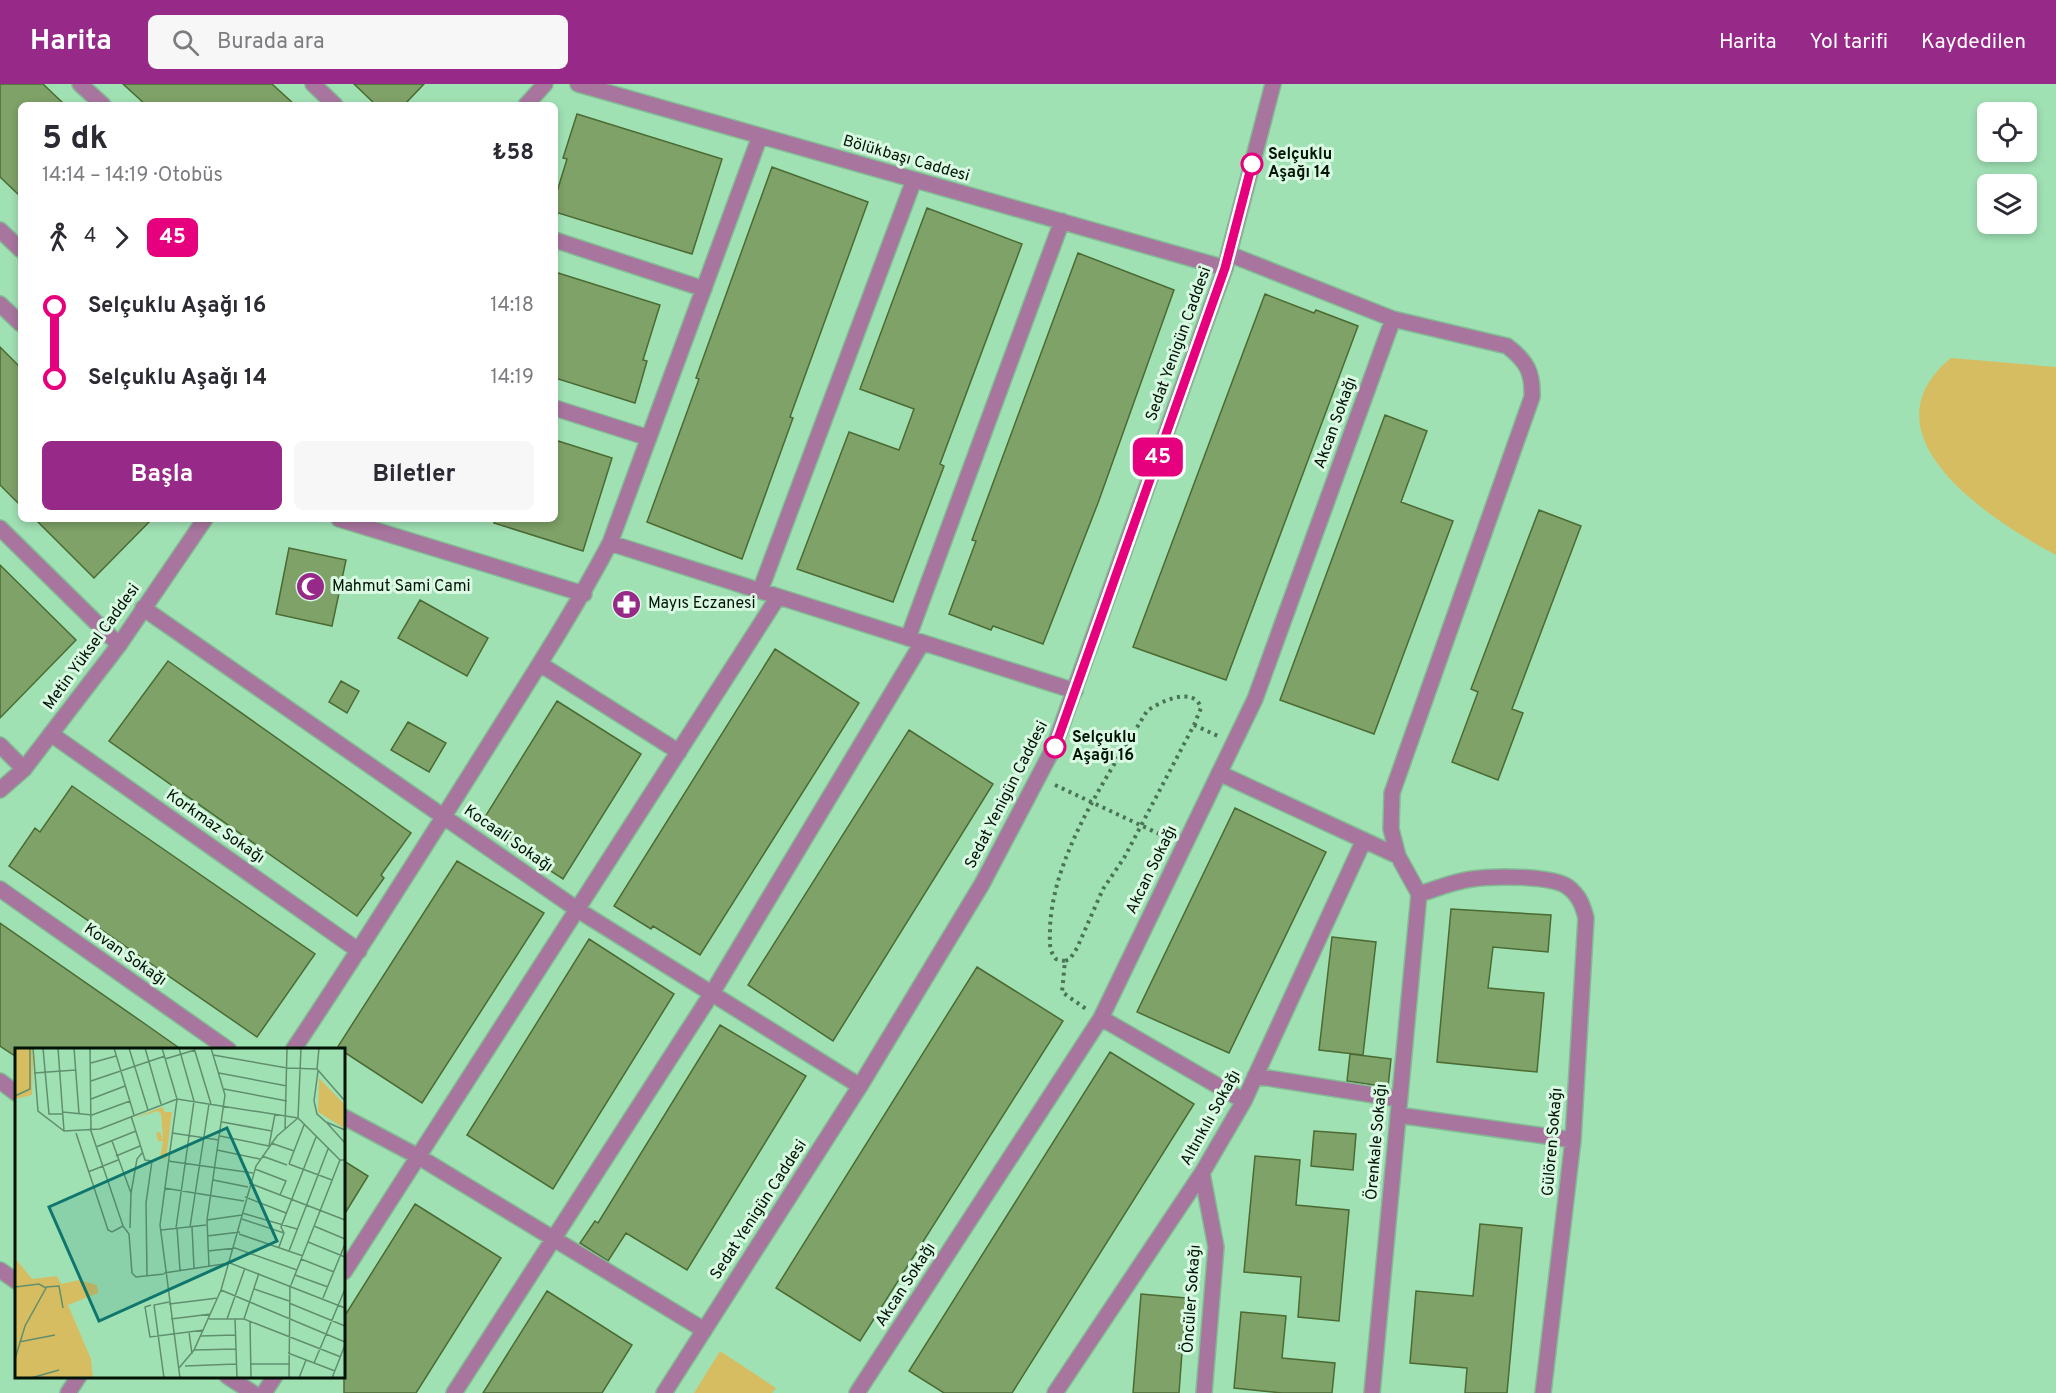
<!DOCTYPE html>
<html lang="tr">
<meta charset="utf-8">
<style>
:root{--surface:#fff;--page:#f7f7f7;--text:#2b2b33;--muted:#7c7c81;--accent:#972989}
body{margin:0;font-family:Overpass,sans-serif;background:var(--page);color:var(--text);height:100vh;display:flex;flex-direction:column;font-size:22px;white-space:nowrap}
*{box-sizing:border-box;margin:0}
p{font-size:20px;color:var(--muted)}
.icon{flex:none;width:33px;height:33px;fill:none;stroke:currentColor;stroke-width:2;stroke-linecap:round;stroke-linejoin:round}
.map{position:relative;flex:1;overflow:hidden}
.drawer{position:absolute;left:18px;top:18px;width:540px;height:420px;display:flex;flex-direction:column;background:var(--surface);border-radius:9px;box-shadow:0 3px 9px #0003}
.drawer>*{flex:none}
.badge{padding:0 12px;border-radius:9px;font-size:21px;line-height:39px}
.tools{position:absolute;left:1977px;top:18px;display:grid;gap:12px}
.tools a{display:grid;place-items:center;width:60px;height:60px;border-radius:9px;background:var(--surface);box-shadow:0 3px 9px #0003;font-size:30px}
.map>.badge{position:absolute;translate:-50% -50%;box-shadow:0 0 0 3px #fff}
.legs{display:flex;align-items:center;gap:9px;height:66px;padding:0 24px;font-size:20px}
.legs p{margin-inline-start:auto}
.headline{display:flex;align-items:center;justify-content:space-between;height:102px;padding:0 24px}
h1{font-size:33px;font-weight:700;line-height:45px}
.button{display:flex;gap:12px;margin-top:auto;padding:12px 24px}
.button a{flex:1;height:69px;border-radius:9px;background:var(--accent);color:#fff;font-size:24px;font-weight:700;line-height:69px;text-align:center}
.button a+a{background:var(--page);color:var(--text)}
ul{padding:0 24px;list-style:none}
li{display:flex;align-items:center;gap:21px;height:72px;font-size:22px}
li i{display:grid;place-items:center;width:9px;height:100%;margin:0 8px;background:currentColor}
li i::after{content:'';width:15px;height:15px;margin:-8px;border:4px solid;border-radius:50%;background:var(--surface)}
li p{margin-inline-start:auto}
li:first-child i{background:linear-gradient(#0000 50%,currentColor 0)}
li:last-child i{background:linear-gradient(currentColor 50%,#0000 0)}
header{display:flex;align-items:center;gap:36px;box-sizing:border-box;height:84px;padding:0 30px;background:var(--accent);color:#fff}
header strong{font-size:28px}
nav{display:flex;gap:33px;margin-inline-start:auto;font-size:21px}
.search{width:420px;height:54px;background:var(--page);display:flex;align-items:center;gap:15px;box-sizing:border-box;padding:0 21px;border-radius:9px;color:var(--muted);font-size:22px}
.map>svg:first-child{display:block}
</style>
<header>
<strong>Harita</strong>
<div class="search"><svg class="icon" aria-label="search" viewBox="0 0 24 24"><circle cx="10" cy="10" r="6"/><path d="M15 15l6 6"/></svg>Burada ara</div>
<nav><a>Harita</a><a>Yol tarifi</a><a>Kaydedilen</a></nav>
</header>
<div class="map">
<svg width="2056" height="1309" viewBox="0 0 2056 1309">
<rect width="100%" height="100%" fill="#a0e1b4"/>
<path fill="#d7bd62" d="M 1951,274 L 2056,283 L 2056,471 C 1992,437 1858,351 1951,274 Z
M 720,1267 L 776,1304 L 772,1309 L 694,1309 Z"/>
<path fill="#7fa268" stroke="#4b6b33" stroke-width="1.5" d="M 0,0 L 43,0 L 65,21 L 21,21 L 21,113 L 0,93 Z
M 123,0 L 272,0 L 295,21 L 146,21 Z
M 354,0 L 424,0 L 404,21 L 376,21 Z
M 577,30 L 722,75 L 692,170 L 555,128 L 555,114 L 567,75 L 563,74 Z
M 772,83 L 868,118 L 790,333 L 793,334 L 742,475 L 647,438 L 699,295 L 696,294 Z
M 927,124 L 1022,160 L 940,380 L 944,382 L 893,518 L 797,485 L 849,348 L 899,366 L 914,325 L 860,305 Z
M 1078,169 L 1174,206 L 1098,419 L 1043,560 L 993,542 L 991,546 L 949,530 L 976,457 L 972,456 Z
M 555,188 L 660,221 L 643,276 L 647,277 L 635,319 L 555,294 Z
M 1265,210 L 1314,229 L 1316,226 L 1358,242 L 1226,596 L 1133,563 Z
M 0,263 L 21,284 L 21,422 L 0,401 Z
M 1385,331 L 1427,347 L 1401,418 L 1453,437 L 1374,650 L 1280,616 Z
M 555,356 L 612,374 L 583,467 L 494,439 L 495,435 L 555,435 Z
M 1539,426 L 1581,442 L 1512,625 L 1523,629 L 1498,696 L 1452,678 L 1478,608 L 1471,605 Z
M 35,435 L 152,435 L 94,494 Z
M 289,464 L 346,476 L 332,542 L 276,530 Z
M 0,481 L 76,556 L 0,634 Z
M 420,516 L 488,554 L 467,592 L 398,554 Z
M 775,565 L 859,619 L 700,871 L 653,842 L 651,845 L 614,822 Z
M 168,577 L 411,749 L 381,791 L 384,794 L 357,832 L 109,657 Z
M 341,597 L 359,607 L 347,629 L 329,618 Z
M 557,617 L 641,670 L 563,795 L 480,741 Z
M 408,638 L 446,659 L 429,688 L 391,666 Z
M 909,646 L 993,700 L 833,957 L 748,901 Z
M 72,702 L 315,870 L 257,953 L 9,782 L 35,744 L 40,748 Z
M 1235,724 L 1326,768 L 1229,969 L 1137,928 Z
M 457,777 L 544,829 L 422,1019 L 344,968 L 344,966 L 337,964 Z
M 1451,825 L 1551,831 L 1548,868 L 1493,863 L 1488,904 L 1544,909 L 1537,988 L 1437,978 Z
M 0,839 L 148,942 L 182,966 L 16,966 L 15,972 L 0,962 Z
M 1332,853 L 1376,858 L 1363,971 L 1319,966 Z
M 589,855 L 674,910 L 553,1105 L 467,1051 Z
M 977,883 L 1063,937 L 860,1257 L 776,1204 Z
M 720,941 L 806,992 L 687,1186 L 626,1149 L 608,1177 L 580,1159 L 595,1137 L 598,1139 Z
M 1110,968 L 1194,1020 L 1012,1309 L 944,1309 L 909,1287 Z
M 1350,970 L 1391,975 L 1388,1003 L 1347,997 Z
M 1314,1047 L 1356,1050 L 1353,1086 L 1311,1082 Z
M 1255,1072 L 1300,1076 L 1296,1121 L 1349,1126 L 1339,1237 L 1298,1233 L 1301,1193 L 1244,1188 Z
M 344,1077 L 368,1092 L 344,1131 Z
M 415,1120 L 501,1174 L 416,1309 L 344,1309 L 344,1233 Z
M 1480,1140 L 1522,1144 L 1507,1309 L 1465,1309 L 1467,1284 L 1410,1279 L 1416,1207 L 1473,1212 Z
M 547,1207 L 632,1261 L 602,1309 L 483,1309 Z
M 1141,1210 L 1186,1214 L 1179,1309 L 1133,1309 Z
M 1241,1228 L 1286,1232 L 1282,1274 L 1335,1279 L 1332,1309 L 1282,1309 L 1234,1304 Z"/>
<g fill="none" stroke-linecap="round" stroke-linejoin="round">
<defs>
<path id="minor" d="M 80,0 L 103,21
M 313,0 L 335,21
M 578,0 L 1225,184
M 0,146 L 21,166
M 555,156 L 704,205
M 1229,170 L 1393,235 L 1507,262 C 1527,277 1533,289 1532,313 L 1392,709 L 1391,745 L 1398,772 L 1419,810
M 0,220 L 21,240
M 555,324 L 649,354
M 339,435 L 584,510
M 0,444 L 119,561
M 610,459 L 1075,607
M 760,507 L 914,96
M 143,524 L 578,826 L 860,1002
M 908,554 L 1062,137
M 540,580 L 679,668
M 51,650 L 359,867
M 0,661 L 24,685
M 1219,689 L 1398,772
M 0,805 L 229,966
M 1419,810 C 1436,805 1455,797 1472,795 C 1493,792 1552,791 1568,803 C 1579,811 1583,822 1586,834 L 1573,1056 L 1543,1309
M 1101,934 L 1244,1017
M 293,966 C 360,866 424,764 488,662 C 530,595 573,529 610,459 L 760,52
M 1255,992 L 1399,1015
M 0,997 L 16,1009
M 1398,1031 L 1573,1056
M 344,1033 L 419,1073 L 704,1246
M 1202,1089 L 1216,1163 L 1204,1309
M 0,1186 L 16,1197
M 344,1188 L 778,513
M 227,1292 L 253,1309
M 68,1309 L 79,1292
M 264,1309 L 275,1292
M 454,1309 L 712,909 L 922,559
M 857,1309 L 1101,934 L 1255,615 L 1393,235
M 1055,1309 L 1202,1089 L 1244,1017 L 1364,756
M 1372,1309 L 1419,810"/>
<path id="tertiary" d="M 526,21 L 545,0
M 0,706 L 24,685 L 119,561 L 205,435
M 664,1309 L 860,1002 L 982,800 L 1054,663 L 1225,184 L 1273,0"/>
</defs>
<use href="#minor" stroke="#83bc94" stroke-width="18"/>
<use href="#tertiary" stroke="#83bc94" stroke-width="18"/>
<path stroke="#4b7457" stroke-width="4" stroke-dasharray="3 4.5" stroke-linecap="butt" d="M 1194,641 L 1218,652
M 1055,701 L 1168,754
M 1065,877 L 1056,875 C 1048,866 1050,855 1050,844 C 1053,769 1109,690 1147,627 C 1159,618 1194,601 1201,624 L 1194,641 L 1124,774 L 1103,805 L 1077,864 L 1070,875 L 1065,877 L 1062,908 L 1086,925"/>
<use href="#minor" stroke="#a8759f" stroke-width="15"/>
<use href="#tertiary" stroke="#a8759f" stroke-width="15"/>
</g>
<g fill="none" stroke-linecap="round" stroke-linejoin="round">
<defs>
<path id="line-1" d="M 1055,663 L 1225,184 L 1252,80"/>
</defs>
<use href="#line-1" stroke="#fff" stroke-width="14"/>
<use href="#line-1" stroke="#e6007e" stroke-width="9"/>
</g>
<defs>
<symbol id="mosque-disc" viewBox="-11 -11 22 22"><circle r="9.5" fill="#972989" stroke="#d9f9e2"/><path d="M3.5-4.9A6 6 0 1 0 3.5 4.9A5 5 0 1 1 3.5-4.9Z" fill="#fff"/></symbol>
<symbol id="pharmacy-disc" viewBox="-11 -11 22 22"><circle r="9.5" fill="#972989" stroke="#d9f9e2"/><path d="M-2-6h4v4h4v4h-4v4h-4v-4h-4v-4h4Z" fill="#fff"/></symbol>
</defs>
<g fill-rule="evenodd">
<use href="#mosque-disc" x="294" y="486" width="33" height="33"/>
<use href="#pharmacy-disc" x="610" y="504" width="33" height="33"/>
</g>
<g fill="#fff" stroke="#e6007e" stroke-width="3">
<circle cx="1252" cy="80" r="10"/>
<circle cx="1055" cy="663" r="10"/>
</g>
<g text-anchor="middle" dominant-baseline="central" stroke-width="6" stroke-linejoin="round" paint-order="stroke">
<g font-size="16" font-weight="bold" fill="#001305" stroke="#d9f9e2" text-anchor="start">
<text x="1268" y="71">Selçuklu<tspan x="1268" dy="18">Aşağı 14</tspan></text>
<text x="1072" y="654">Selçuklu<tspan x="1072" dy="18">Aşağı 16</tspan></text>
</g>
<g font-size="16" fill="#001305" stroke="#d9f9e2">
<text transform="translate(906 75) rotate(16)">Bölükbaşı Caddesi</text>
<text transform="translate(1179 260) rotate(-70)">Sedat Yenigün Caddesi</text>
<text transform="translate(1336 339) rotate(-70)">Akcan Sokağı</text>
<text transform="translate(92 563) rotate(-54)">Metin Yüksel Caddesi</text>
<text transform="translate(1007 711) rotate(-63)">Sedat Yenigün Caddesi</text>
<text transform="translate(215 743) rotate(35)">Korkmaz Sokağı</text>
<text transform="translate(508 755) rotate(35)">Kocaali Sokağı</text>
<text transform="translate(1152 786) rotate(-64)">Akcan Sokağı</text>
<text transform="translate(125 871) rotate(35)">Kovan Sokağı</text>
<text transform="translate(1211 1034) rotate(-61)">Altınkılı Sokağı</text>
<text transform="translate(1377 1058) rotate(-85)">Örenkale Sokağı</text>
<text transform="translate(1553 1058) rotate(-85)">Gülören Sokağı</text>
<text transform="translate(759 1126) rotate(-57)">Sedat Yenigün Caddesi</text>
<text transform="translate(906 1201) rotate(-57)">Akcan Sokağı</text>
<text transform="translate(1192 1215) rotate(-86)">Öncüler Sokağı</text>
</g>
<g font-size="16" fill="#001305" stroke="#d9f9e2" text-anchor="start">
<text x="332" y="503">Mahmut Sami Cami</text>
<text x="648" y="520">Mayıs Eczanesi</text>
</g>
</g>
<g transform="translate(15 964)">
<rect width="330" height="330" fill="#a0e1b4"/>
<path d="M 0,0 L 17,0 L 18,11 L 17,47 L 0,51 ZM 304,30 L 329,56 L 329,80 L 303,64 ZM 147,59 L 150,64 L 157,64 L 151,111 L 145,110 L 148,93 L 143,93 L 141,85 L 145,84 L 148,92 L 146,66 L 143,63 L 119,70 ZM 0,210 L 17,231 L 42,228 L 46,236 L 64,232 L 82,237 L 83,245 L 53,257 L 76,311 L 78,330 L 0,330 Z" fill="#d7bd62"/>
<path fill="none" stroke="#608f6e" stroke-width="1.5" d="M 18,0 L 23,63 L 49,83 L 85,81 L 162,51 L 283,70 L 325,112 L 330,112M 28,0 L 34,66 L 48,66M 43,0 L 49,83M 59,0 L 64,66M 75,0 L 76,83 L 108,178 L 114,186 L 117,225 L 121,229 L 149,226M 99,0 L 119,67M 114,0 L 133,62M 130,0 L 146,56M 147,0 L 162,51 L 145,177 L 165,330M 179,0 L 196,56M 198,7 L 272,20 L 302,21 L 330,53M 150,11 L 180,2M 76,15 L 101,8M 302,21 L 304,0M 303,23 L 299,53 L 302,66 L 311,74 L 330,82M 19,25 L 61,22M 204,25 L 272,38M 76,33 L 150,8M 209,41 L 272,53M 0,48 L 15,41 L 15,0M 76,51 L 110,38M 48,64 L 77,67 L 115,53M 116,68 L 130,112 L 137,113 L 131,155 L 132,227M 207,74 L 257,83M 312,75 L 330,95M 270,82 L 272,0M 61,85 L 93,182 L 97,184 L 108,178M 157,85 L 204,92M 205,88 L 254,98 L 260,66M 97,93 L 116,145M 256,95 L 279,103M 81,99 L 121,83M 202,102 L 245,111M 101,108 L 125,98M 247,108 L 272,117M 153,113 L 238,125M 274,116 L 317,132M 274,116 L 289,77M 240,121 L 271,133 L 265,147M 73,124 L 103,112M 198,132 L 233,139M 234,135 L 330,172M 149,140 L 229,153M 230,149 L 271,165M 227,165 L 282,181M 227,171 L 269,185M 192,172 L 227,167M 299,178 L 330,191M 175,179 L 194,56M 177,179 L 179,220M 115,180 L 116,145 L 122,111 L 127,105M 161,180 L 179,53 L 164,0M 162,180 L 165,222M 146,182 L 191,177M 224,186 L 288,208M 192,188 L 225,184M 293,194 L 330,209M 264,199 L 269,185 L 266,179 L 301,89M 193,203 L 220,200 L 282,222M 274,203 L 313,101M 286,211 L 319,224M 194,218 L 192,172 L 210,47 L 196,0M 149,225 L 215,215 L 330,260M 280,227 L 313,239M 276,237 L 325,112M 0,239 L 24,236 L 31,240 L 10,278 L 0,311M 31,239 L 44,238 L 48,260M 239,241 L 274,253M 206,242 L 330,294M 308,250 L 330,196M 274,255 L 330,278M 154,256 L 203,250M 136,257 L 130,259 L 135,289 L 189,282M 156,271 L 196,266M 194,271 L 229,271 L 326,309M 212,271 L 230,220M 220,271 L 222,330M 229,271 L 244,225M 235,273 L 236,330M 174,284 L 177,306M 186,288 L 220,287M 4,294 L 40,287M 179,302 L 221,301M 273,305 L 320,323M 299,315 L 330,241M 236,316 L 274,316M 170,318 L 221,316M 164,320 L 179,302 L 206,242 L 241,118 L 262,88 L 283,70 L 286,0M 16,330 L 44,322M 149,330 L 139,257 L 154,254M 274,330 L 275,237M 284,330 L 291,312M 317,330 L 330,297"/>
<path fill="#0f766e" fill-opacity="0.15" stroke="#0f766e" stroke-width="3" d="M 212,80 L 262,193 L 84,273 L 34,159 Z"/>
<rect width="330" height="330" fill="none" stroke="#001305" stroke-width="3"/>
</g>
</svg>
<div class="tools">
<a><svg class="icon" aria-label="locate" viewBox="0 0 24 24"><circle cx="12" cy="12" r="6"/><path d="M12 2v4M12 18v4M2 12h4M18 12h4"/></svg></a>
<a><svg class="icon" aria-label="layers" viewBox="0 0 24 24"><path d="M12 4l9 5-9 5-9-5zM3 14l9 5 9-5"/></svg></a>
</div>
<b class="badge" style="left:1158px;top:373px;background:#e6007e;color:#fff">45</b>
<section class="drawer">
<div class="headline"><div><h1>5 dk</h1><p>14:14 – 14:19 · Otobüs</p></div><b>₺58</b></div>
<div class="legs"><svg class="icon" aria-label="walk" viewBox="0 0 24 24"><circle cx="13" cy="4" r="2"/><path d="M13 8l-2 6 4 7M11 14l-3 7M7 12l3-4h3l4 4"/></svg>4<svg class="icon" aria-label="forward" viewBox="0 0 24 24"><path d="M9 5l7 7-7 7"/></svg><b class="badge" style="background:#e6007e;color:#fff">45</b></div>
<ul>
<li><i style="color:#e6007e"></i><b>Selçuklu Aşağı 16</b><p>14:18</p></li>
<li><i style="color:#e6007e"></i><b>Selçuklu Aşağı 14</b><p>14:19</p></li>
</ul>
<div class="button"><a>Başla</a><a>Biletler</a></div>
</section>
</div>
